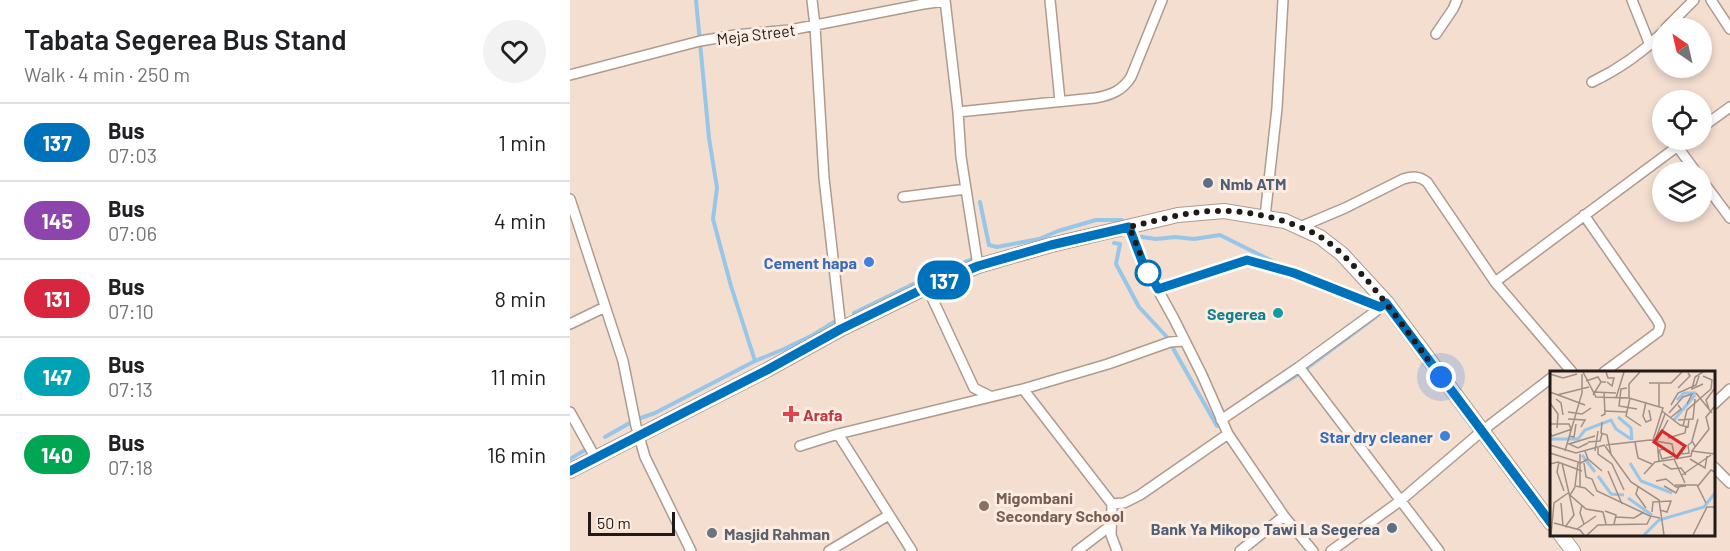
<!DOCTYPE html>
<meta charset="utf-8">
<style>
:root{--surface:#fff;--page:#f2f2f2;--text:#202124;--muted:#757577;--line:#e0e0e0}
body{margin:0;font-family:Barlow,sans-serif;background:var(--page);color:var(--text);height:100vh;display:flex;flex-direction:column;font-size:22px;white-space:nowrap}
*{box-sizing:border-box;margin:0}
p{font-size:20px;color:var(--muted)}
.icon{flex:none;width:33px;height:33px;fill:none;stroke:currentColor;stroke-width:2;stroke-linecap:round;stroke-linejoin:round}
.map{position:relative;flex:1;overflow:hidden}
.panel{display:flex;flex-direction:column;background:var(--surface);width:570px}
.panel>*{flex:none}
.badge{padding:0 12px;border-radius:20px;font-size:21px;line-height:39px}
.needle{width:39px;rotate:326deg}
.controls{position:absolute;left:1082px;top:18px;display:grid;gap:12px}
.controls a{display:grid;place-items:center;width:60px;height:60px;border-radius:50%;background:var(--surface);box-shadow:0 3px 9px #0003;font-size:30px}
.scale{position:absolute;left:18px;bottom:15px;width:87px;box-sizing:border-box;padding-left:6px;border:3px solid #221a16;border-top:0;font-size:16px;line-height:21px;white-space:nowrap;color:#221a16;-webkit-text-stroke:4px #fdece1;paint-order:stroke}
.you{position:absolute;width:30px;height:30px;margin:-15px;border:4px solid #fff;border-radius:50%;background:#1a73e8;box-shadow:0 0 0 9px #1a73e833}
.map>.badge{position:absolute;translate:-50% -50%;box-shadow:0 0 0 3px #fff}
.round{display:grid;place-items:center;flex:none;width:63px;height:63px;border-radius:32px;background:var(--page)}
.summary{display:flex;align-items:center;justify-content:space-between;height:102px;padding:0 24px}
h1{font-size:28px;font-weight:600;line-height:45px}
ul{padding:0;list-style:none}
li{display:flex;align-items:center;gap:18px;height:78px;padding:0 24px;border-top:2px solid var(--line)}
li div{flex:1}
li b{display:block;font-size:22px}
li em{font-style:normal}
li .badge{min-width:66px;font-weight:700;text-align:center}
main{display:flex;flex:1;min-height:0}
.map>svg:first-child{display:block}
</style>
<main>
<section class="panel">
<div class="summary"><div><h1>Tabata Segerea Bus Stand</h1><p>Walk · 4 min · 250 m</p></div><a class="round"><svg class="icon" aria-label="heart" viewBox="0 0 24 24"><path d="M12 20l-8-8c-3-5 5-10 8-4 3-6 11-1 8 4z"/></svg></a></div>
<ul>
<li><span class="badge" style="background:#0072bc;color:#fff">137</span><div><b>Bus</b><p>07:03</p></div><em>1 min</em></li>
<li><span class="badge" style="background:#8e44ad;color:#fff">145</span><div><b>Bus</b><p>07:06</p></div><em>4 min</em></li>
<li><span class="badge" style="background:#d7263d;color:#fff">131</span><div><b>Bus</b><p>07:10</p></div><em>8 min</em></li>
<li><span class="badge" style="background:#00a3b4;color:#fff">147</span><div><b>Bus</b><p>07:13</p></div><em>11 min</em></li>
<li><span class="badge" style="background:#00a651;color:#fff">140</span><div><b>Bus</b><p>07:18</p></div><em>16 min</em></li>
</ul>
</section>
<div class="map">
<svg width="1160" height="551" viewBox="0 0 1160 551">
<rect width="100%" height="100%" fill="#f3ded0"/>
<g fill="none" stroke-linecap="round" stroke-linejoin="round">
<path stroke="#97c6e9" stroke-width="4" d="M 126,0 L 139,138 L 147,188 L 143,219 L 161,286 L 185,361
M 410,202 L 419,245 L 427,247 L 469,239 L 488,231 L 526,220 L 552,220
M 565,236 L 586,239 L 605,237 L 624,239 L 650,235 L 706,263 L 764,288 L 788,297 L 808,301
M 544,243 L 550,244 L 546,264 L 569,307 L 596,336 L 647,426 L 652,423
M 284,313 L 368,272 L 405,258 L 405,256
M 691,398 L 733,371 L 807,316
M 35,437 L 65,420 L 85,413 L 185,361 L 214,349 L 243,335 L 264,322
M 0,459 L 20,447"/>
<defs>
<path id="street" d="M 242,0 L 245,26 L 254,178 L 271,329
M 375,0 L 388,112 L 391,157 L 408,266
M 480,0 L 490,101
M 1062,0 L 1080,45
M 1141,0 L 1160,29
M 1096,28 L 1124,0
M 866,34 L 883,9 L 887,0
M 0,75 L 130,41 L 165,35 L 220,30 L 353,4 L 375,1
M 1022,82 C 1049,69 1071,54 1092,33
M 388,112 L 525,98 C 541,95 552,91 561,77 L 592,0
M 1131,128 L 1160,107
M 1107,146 L 1126,172
M 1131,179 L 1160,218
M 333,197 L 396,189
M 0,199 L 53,361 L 66,426 L 75,457 L 121,551
M 1014,215 L 1087,320 L 1090,326 L 1088,332 L 1034,372
M 695,217 L 707,108 L 713,0
M 559,227 L 572,261 L 604,319 L 632,375 L 658,434 L 714,516 L 743,551
M 730,227 L 775,208 L 833,179 C 843,176 849,176 857,182 L 925,282 L 1002,372
M 925,282 L 1116,140
M 357,287 L 404,388 L 420,396
M 0,324 L 35,307
M 729,367 L 869,551
M 453,389 L 542,504 L 554,503 L 570,495 L 658,434
M 1144,404 L 1160,389
M 0,412 L 25,457
M 651,420 L 729,367 L 817,303
M 268,434 L 342,551
M 230,446 L 268,434 L 453,389 L 538,364 L 600,342 L 614,341
M 1144,467 L 1160,483
M 542,504 L 541,535 L 547,551
M 259,551 L 319,515
M 507,551 L 540,526
M 670,551 L 714,516
M 761,551 L 830,501 L 912,431 L 981,378"/>
<path id="secondary" d="M 0,471 L 197,370 L 271,329 L 357,287 L 408,266 L 481,245 L 608,215 L 654,211 L 715,221 L 750,237 L 772,254 L 817,303 L 981,523
M 990,534 L 1003,551"/>
</defs>
<use href="#street" stroke="#af9b8e" stroke-width="12"/>
<use href="#secondary" stroke="#af9b8e" stroke-width="16"/>
<use href="#street" stroke="#fff" stroke-width="9"/>
<use href="#secondary" stroke="#fff" stroke-width="14"/>
</g>
<g fill="none" stroke-linecap="round" stroke-linejoin="round">
<defs>
<path id="line" d="M 0,471 L 197,370 L 271,329 L 357,287 L 408,266 L 481,245 L 559,227 L 572,261 L 588,289 L 677,260 L 724,273 L 810,307 L 816,303 L 981,523"/>
</defs>
<use href="#line" stroke="#fff" stroke-width="14"/>
<use href="#line" stroke="#0072bc" stroke-width="9"/>
<path stroke="#221a16" stroke-width="6" stroke-dasharray="0 10.8" d="M 578,273 L 559,227 C 590,220 621,210 653,211 C 684,211 722,221 749,236 C 767,247 782,264 796,279 C 823,310 846,344 871,377"/>
</g>
<g fill="#5c6f8a" stroke="#fdece1" stroke-width="2">
<circle cx="638" cy="183" r="6"/>
<circle cx="822" cy="528" r="6"/>
</g>
<g fill="#3f7fe0" stroke="#fdece1" stroke-width="2">
<circle cx="299" cy="262" r="6"/>
<circle cx="875" cy="436" r="6"/>
</g>
<circle fill="#fff" stroke="#0072bc" stroke-width="3" cx="578" cy="273" r="12"/>
<circle fill="#0f9aa8" stroke="#fdece1" stroke-width="2" cx="708" cy="313" r="6"/>
<path fill="#e0444e" stroke="#fdece1" stroke-width="2" d="M218 405h6v6h6v6h-6v6h-6v-6h-6v-6h6z"/>
<circle fill="#8d6e63" stroke="#fdece1" stroke-width="2" cx="414" cy="506" r="6"/>
<circle fill="#6b7280" stroke="#fdece1" stroke-width="2" cx="142" cy="533" r="6"/>
<g text-anchor="middle" dominant-baseline="central" stroke-width="6" stroke-linejoin="round" paint-order="stroke">
<g font-size="16" fill="#221a16" stroke="#fdece1">
<text transform="translate(186 34) rotate(-7)">Meja Street</text>
</g>
<g font-size="16" font-weight="bold" fill="#4e5e75" stroke="#fdece1" text-anchor="start">
<text x="650" y="183">Nmb ATM</text>
<text x="810" y="528" text-anchor="end">Bank Ya Mikopo Tawi La Segerea</text>
</g>
<g font-size="16" font-weight="bold" fill="#366cbe" stroke="#fdece1" text-anchor="end">
<text x="287" y="262">Cement hapa</text>
<text x="863" y="436">Star dry cleaner</text>
</g>
<g font-size="16" font-weight="bold" fill="#0d838f" stroke="#fdece1" text-anchor="end">
<text x="696" y="313">Segerea</text>
</g>
<g font-size="16" font-weight="bold" fill="#be3a42" stroke="#fdece1" text-anchor="start">
<text x="233" y="414">Arafa</text>
</g>
<g font-size="16" font-weight="bold" fill="#785e54" stroke="#fdece1" text-anchor="start">
<text x="426" y="497">Migombani<tspan x="426" dy="18">Secondary School</tspan></text>
</g>
<g font-size="16" font-weight="bold" fill="#5b616d" stroke="#fdece1" text-anchor="start">
<text x="154" y="533">Masjid Rahman</text>
</g>
</g>
<g transform="translate(980 371)">
<rect width="165" height="165" fill="#f3ded0"/>
<path fill="none" stroke="#97c6e9" stroke-width="3" d="M 127,29 L 134,22 L 146,22M 68,46 L 81,57 L 82,69M 124,49 L 145,24M 0,68 L 28,68 L 35,59 L 61,49 L 66,58 L 81,68M 32,84 L 45,101M 80,92 L 91,110 L 122,122M 48,105 L 61,123 L 74,124M 78,127 L 102,144M 94,164 L 109,149 L 154,136 L 165,122"/>
<path fill="none" stroke="#9f9086" stroke-width="1.5" d="M 33,1 L 46,26 L 79,27 L 113,37 L 103,69M 56,1 L 58,7 L 64,7 L 62,15 L 57,11M 0,3 L 13,7 L 27,3M 36,10 L 48,6 L 51,11M 99,12 L 121,12 L 132,1M 153,13 L 142,18 L 145,6 L 153,1M 77,17 L 71,18 L 69,35 L 87,38M 128,17 L 140,5 L 138,2M 0,21 L 35,34M 44,21 L 66,22M 146,22 L 162,42M 7,24 L 39,16M 43,24 L 51,11 L 56,11M 66,27 L 74,1M 79,27 L 79,13 L 90,1M 80,27 L 76,45 L 91,55M 6,28 L 11,32 L 13,44M 96,31 L 93,45 L 96,51 L 101,49 L 99,39M 0,32 L 8,43 L 7,57M 121,34 L 128,22 L 146,14 L 149,5M 109,36 L 109,13M 159,38 L 156,29 L 165,17M 54,40 L 77,41M 112,40 L 130,54 L 138,56 L 139,48M 18,41 L 32,43 L 41,37M 119,42 L 133,26 L 142,23 L 137,33M 51,45 L 55,43 L 54,22M 120,47 L 131,38 L 128,34M 18,48 L 35,49 L 31,56M 128,49 L 143,48 L 145,28M 52,51 L 51,62 L 57,64 L 61,83M 0,53 L 19,53 L 21,58M 133,55 L 137,39 L 161,18 L 162,9 L 153,5M 0,62 L 2,65 L 22,58M 19,65 L 24,66 L 26,53M 106,67 L 115,43M 118,67 L 135,62 L 136,56M 38,71 L 50,70 L 52,63M 85,71 L 88,87 L 102,93M 38,72 L 28,77 L 19,73 L 45,65M 0,74 L 26,82 L 55,74M 56,74 L 100,69 L 122,73 L 125,88 L 141,85 L 142,80 L 165,83M 55,75 L 81,111 L 109,129 L 114,164M 145,75 L 142,70 L 148,48M 48,76 L 48,83 L 62,93 L 74,119M 115,78 L 109,79 L 112,88 L 124,85M 132,78 L 132,83 L 139,82 L 138,74 L 142,71M 15,80 L 32,22 L 32,3M 35,80 L 38,88 L 52,100M 45,80 L 48,60M 142,80 L 159,58 L 156,46 L 165,35M 0,82 L 31,92 L 38,88M 124,88 L 135,112M 140,88 L 155,97 L 157,85M 109,90 L 107,70 L 118,49M 9,91 L 7,101 L 14,120M 12,92 L 24,144 L 15,156M 28,92 L 25,115 L 35,117 L 44,125M 34,92 L 36,106 L 42,108 L 47,120 L 100,145M 0,93 L 8,91 L 32,100M 113,93 L 121,98 L 131,97 L 136,104M 58,100 L 72,133M 94,103 L 105,91 L 125,88M 132,104 L 161,84M 106,110 L 116,108 L 126,116 L 136,115M 125,114 L 147,114 L 156,132M 114,115 L 126,122 L 129,116M 148,115 L 161,99 L 165,101M 25,116 L 20,124 L 36,138 L 53,141 L 56,153M 30,116 L 30,83M 88,116 L 86,123 L 96,137M 11,132 L 13,155M 32,134 L 30,142 L 34,153M 55,140 L 66,144 L 64,153M 102,141 L 103,131 L 121,130 L 117,141 L 110,139M 66,146 L 84,147 L 94,141M 4,152 L 30,159 L 34,164M 27,158 L 46,145M 1,164 L 4,132 L 18,122M 37,164 L 48,154 L 97,153 L 101,145 L 110,147M 143,164 L 157,136 L 165,136"/>
<path fill="#d62828" fill-opacity="0.15" stroke="#d62828" stroke-width="3" d="M 112,60 L 135,75 L 127,86 L 104,71 Z"/>
<rect width="165" height="165" fill="none" stroke="#221a16" stroke-width="3"/>
</g>
</svg>
<div class="controls">
<a><svg class="needle" viewBox="-14 -14 28 28"><path d="M0-13l5 13h-10z" fill="#e53935"/><path d="M0 13l5-13h-10z" fill="#757577"/></svg></a>
<a><svg class="icon" aria-label="locate" viewBox="0 0 24 24"><circle cx="12" cy="12" r="6"/><path d="M12 2v4M12 18v4M2 12h4M18 12h4"/></svg></a>
<a><svg class="icon" aria-label="layers" viewBox="0 0 24 24"><path d="M12 4l9 5-9 5-9-5zM3 14l9 5 9-5"/></svg></a>
</div>
<div class="scale">50 m</div>
<div class="you" style="left:871px;top:377px"></div>
<b class="badge" style="left:374px;top:280px;background:#0072bc;color:#fff">137</b>
</div>
</main>
